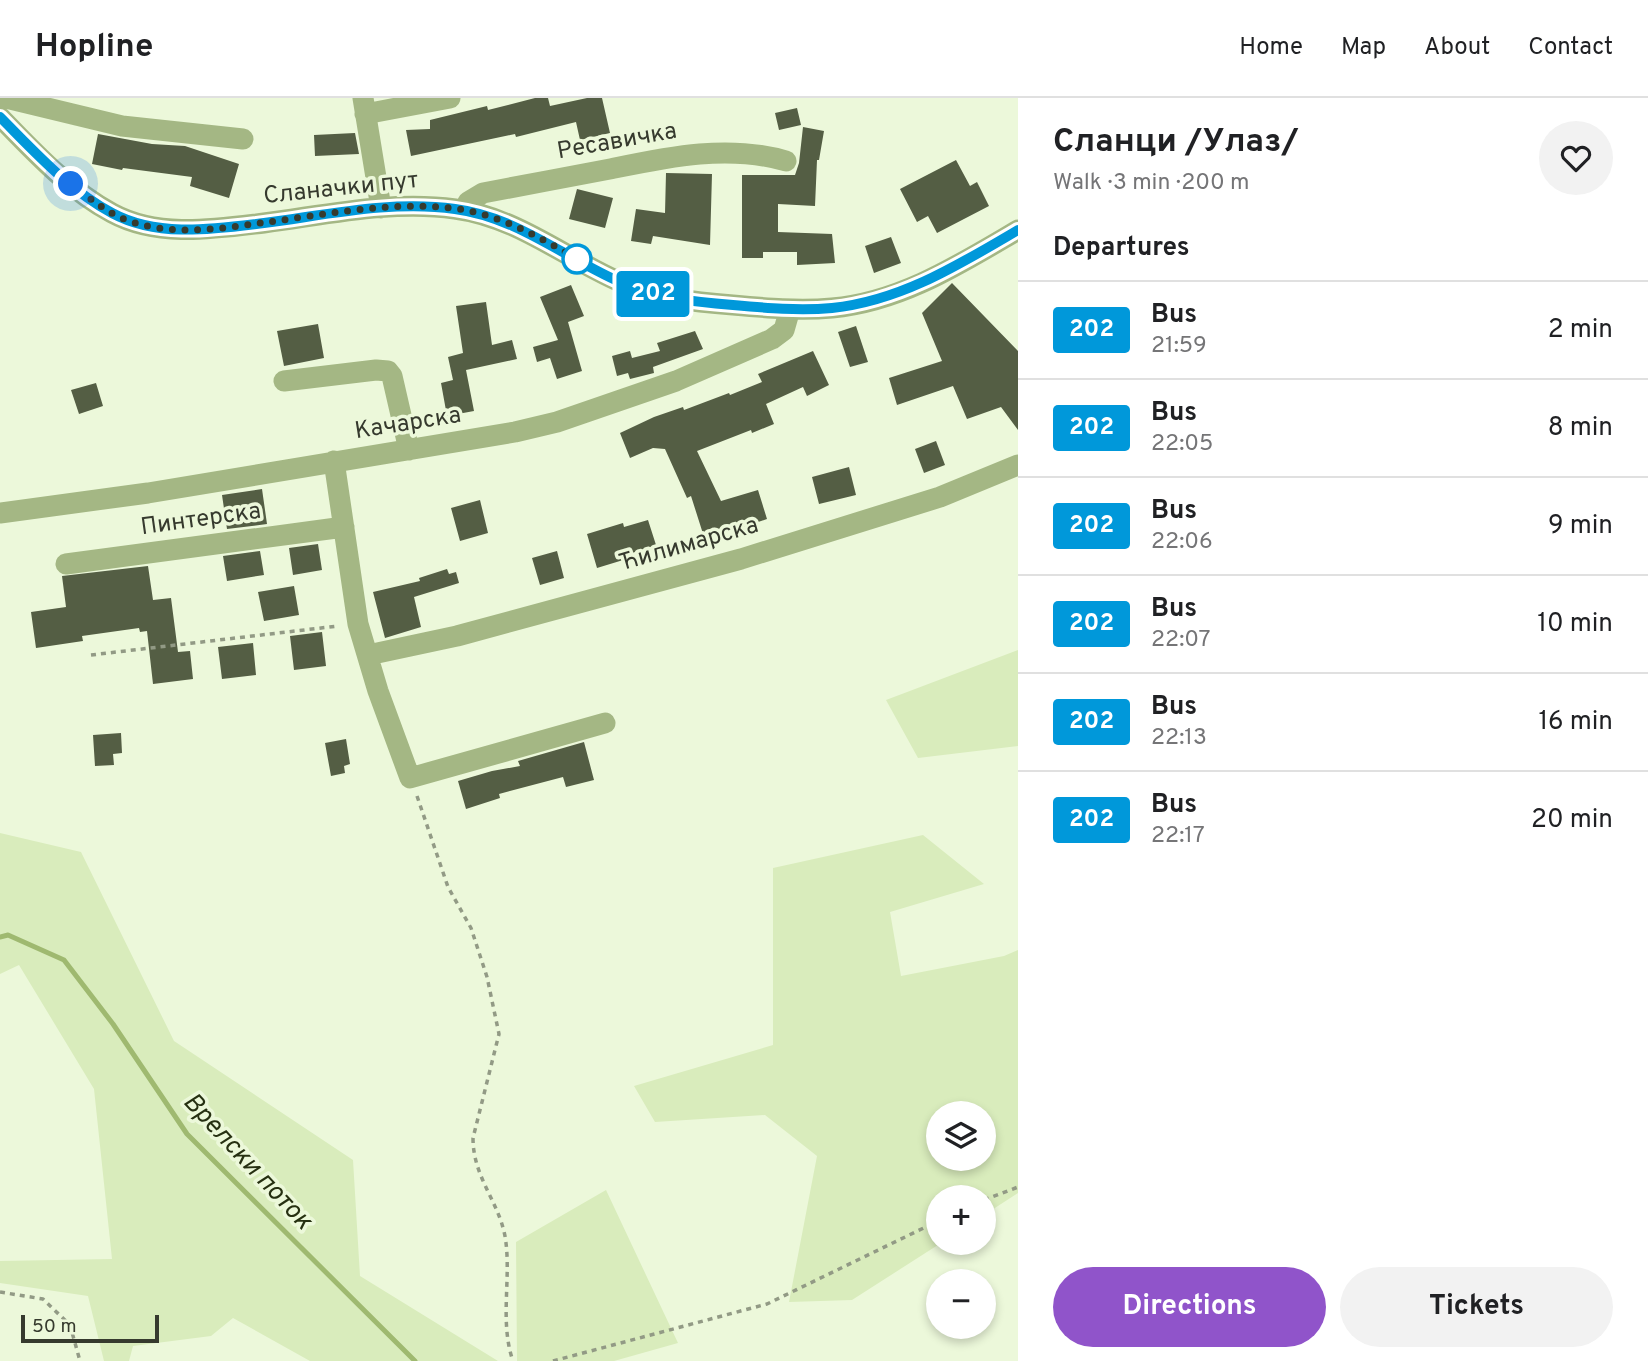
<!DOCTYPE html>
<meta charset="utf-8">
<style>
:root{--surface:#fff;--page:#f2f2f2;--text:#202124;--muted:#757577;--line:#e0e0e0;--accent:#9054ca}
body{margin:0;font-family:Overpass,sans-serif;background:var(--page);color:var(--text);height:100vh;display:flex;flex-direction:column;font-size:26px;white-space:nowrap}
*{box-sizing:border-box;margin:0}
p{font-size:23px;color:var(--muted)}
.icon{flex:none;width:38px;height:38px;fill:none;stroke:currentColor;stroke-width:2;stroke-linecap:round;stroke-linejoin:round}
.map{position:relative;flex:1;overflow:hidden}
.drawer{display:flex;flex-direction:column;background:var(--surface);width:630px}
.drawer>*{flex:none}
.badge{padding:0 14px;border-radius:5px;font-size:24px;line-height:46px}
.controls{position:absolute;left:926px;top:1003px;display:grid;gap:14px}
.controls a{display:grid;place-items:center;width:70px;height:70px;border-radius:50%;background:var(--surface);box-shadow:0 4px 10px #0003;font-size:35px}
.scale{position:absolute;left:21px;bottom:18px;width:138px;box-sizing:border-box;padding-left:7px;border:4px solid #363a2e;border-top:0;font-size:19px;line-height:24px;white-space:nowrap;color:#363a2e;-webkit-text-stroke:5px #ecf8da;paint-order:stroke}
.you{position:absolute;width:35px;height:35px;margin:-18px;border:5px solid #fff;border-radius:50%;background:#1a73e8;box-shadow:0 0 0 10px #1a73e833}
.map>.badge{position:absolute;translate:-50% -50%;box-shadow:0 0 0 4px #fff}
h2{padding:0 35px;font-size:26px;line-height:63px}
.round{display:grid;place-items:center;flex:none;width:74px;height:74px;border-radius:37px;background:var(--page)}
.head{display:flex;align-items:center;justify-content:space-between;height:119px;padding:0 35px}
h1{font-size:33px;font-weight:700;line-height:52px}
.cta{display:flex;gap:14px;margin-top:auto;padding:14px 35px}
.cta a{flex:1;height:80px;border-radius:42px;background:var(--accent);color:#fff;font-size:28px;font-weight:700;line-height:80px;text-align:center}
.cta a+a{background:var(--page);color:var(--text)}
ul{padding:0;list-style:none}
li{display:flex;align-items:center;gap:21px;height:98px;padding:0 35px;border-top:2px solid var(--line)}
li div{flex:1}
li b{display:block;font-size:26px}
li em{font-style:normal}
li .badge{min-width:77px;font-weight:700;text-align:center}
header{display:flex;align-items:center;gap:42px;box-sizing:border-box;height:98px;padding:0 35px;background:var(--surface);border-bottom:2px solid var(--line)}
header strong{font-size:33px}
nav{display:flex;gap:38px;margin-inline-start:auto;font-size:24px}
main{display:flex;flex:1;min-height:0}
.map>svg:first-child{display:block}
</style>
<header>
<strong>Hopline</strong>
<nav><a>Home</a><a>Map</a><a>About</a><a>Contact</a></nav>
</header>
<main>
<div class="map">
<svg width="1018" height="1263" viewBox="0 0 1018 1263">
<rect width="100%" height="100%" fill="#ecf8da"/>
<path fill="#d9ecbc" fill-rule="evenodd" d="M 1018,552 L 1018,648 L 918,660 L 886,602 Z
M 0,735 L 81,754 L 174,943 L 353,1062 L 360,1178 L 498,1263 L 310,1263 L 233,1220 L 211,1238 L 133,1248 L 129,1263 L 104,1263 L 88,1198 L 0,1185 L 0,1163 L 112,1161 L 94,991 L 19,867 L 0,876 Z
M 923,737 L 984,786 L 890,814 L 901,878 L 1004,858 L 1018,852 L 1018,1095 L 984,1117 L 984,1099 L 938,1099 L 938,1144 L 941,1145 L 852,1202 L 789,1204 L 817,1058 L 765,1017 L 655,1024 L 634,988 L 773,947 L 773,770 ZM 984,1015 L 984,1060 L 938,1060 L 938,1015 Z
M 606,1092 L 678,1245 L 614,1263 L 517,1263 L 516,1144 Z"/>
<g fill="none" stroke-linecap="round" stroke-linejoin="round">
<path stroke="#9fb970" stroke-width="5" d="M 0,839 L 8,837 L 64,862 L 113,926 L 187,1036 L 415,1263"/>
</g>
<path fill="#545e44" d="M 535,0 L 548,0 L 550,8 L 587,0 L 602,0 L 610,35 L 580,42 L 576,24 L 516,39 L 515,36 L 411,58 L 406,32 L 430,31 L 430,22 L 487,8 L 488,12 Z
M 797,10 L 801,27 L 779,32 L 775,15 Z
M 803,29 L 824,33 L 819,62 L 817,62 L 815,108 L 778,106 L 778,134 L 832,136 L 835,165 L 797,167 L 797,154 L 763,154 L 763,160 L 742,160 L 742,77 L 795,77 L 799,65 Z
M 355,35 L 359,56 L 315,58 L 314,37 Z
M 98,36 L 152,46 L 185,48 L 239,66 L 229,100 L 190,88 L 192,79 L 123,70 L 122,72 L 92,66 Z
M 956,62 L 970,88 L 977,84 L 989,108 L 937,135 L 928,118 L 917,124 L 900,91 Z
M 666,75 L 712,76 L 710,147 L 653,138 L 651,146 L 631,143 L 636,111 L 665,115 Z
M 577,91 L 613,100 L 605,130 L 569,121 Z
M 891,139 L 901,165 L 874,175 L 865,148 Z
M 952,185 L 1018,253 L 1018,332 L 1001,309 L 967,321 L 953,288 L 897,307 L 889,280 L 942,263 L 922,215 Z
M 571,187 L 584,218 L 568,224 L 582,273 L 557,281 L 550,260 L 537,264 L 533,249 L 558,242 L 540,199 Z
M 486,204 L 492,247 L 512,242 L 517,261 L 466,272 L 474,313 L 447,318 L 441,285 L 453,282 L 448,259 L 463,255 L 456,208 Z
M 318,226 L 324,260 L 284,268 L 277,233 Z
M 856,228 L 868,264 L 850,269 L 838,234 Z
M 695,233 L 703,251 L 653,269 L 654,275 L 630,281 L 628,275 L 617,278 L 612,258 L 630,253 L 632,260 L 660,253 L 657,245 Z
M 813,253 L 829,287 L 807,298 L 803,289 L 766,306 L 774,326 L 752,335 L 751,332 L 697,353 L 721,403 L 758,392 L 767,421 L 705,442 L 691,398 L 687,400 L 665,351 L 653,350 L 630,360 L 620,335 L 654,319 L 683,309 L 684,312 L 729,295 L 730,297 L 762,284 L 758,276 Z
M 96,285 L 103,308 L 79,316 L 71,292 Z
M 936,343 L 945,367 L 924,375 L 915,351 Z
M 849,369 L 856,397 L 819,406 L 812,379 Z
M 262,391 L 267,426 L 227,431 L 222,397 Z
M 480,402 L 488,435 L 460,443 L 451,410 Z
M 648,422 L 656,447 L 632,455 L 633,459 L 597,470 L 587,436 L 623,425 L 624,429 Z
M 318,446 L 322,472 L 293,477 L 289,450 Z
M 260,453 L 264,477 L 227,483 L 223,458 Z
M 557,453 L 564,480 L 540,487 L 532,460 Z
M 148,468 L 153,502 L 171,500 L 178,554 L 190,553 L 193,581 L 153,586 L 147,533 L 140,534 L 139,530 L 82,538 L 83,543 L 36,550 L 31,514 L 66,509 L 62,478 Z
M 447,471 L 449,476 L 456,474 L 459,485 L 414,499 L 421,529 L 385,540 L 373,494 L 420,483 L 419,480 Z
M 294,488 L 299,517 L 264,523 L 258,494 Z
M 322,534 L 326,568 L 294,572 L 290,538 Z
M 253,545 L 256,577 L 222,581 L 218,549 Z
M 121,635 L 122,655 L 113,656 L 114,667 L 95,668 L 93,637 Z
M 346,641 L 350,666 L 344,668 L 345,675 L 331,678 L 325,645 Z
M 584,644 L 594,682 L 566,689 L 563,679 L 499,696 L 500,700 L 466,711 L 458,683 L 492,673 L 520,668 L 518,663 Z"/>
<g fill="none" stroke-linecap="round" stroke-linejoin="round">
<path stroke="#929a85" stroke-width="3.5" stroke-dasharray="5 5" stroke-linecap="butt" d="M 91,557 L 338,528
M 417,698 L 448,789 L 471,830 L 487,879 L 499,936 L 473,1040 C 473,1079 498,1102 505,1138 C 512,1179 499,1223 513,1263
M 984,1102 L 1018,1089
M 0,1194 L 43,1201 L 70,1227 L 80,1263
M 553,1263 L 767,1206 L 938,1123"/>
<path stroke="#a4b784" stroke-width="21" d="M 6,0 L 122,28 L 243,41
M 363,0 L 381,110
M 365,16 L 450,0
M 0,19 C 34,54 69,92 112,115 C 158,140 214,131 264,125 C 326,117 392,102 455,111 C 517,119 565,160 620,184 C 656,200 694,204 733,207 C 766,210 799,213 832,210 C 901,204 960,166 1018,132
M 465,112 L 468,104 L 483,95 C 525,87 568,79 610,71 C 668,59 728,46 786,63
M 284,283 L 376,272 L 388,273 L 392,278 L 409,352
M 334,363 L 358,526 L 378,593 L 410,680 L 605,625
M 0,415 L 148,395 L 515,334 L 557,324 L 676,283 L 772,241 L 784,232 L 790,211
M 66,466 L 344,429
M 368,557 L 457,538 L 741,461 L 940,399 L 1018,367"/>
</g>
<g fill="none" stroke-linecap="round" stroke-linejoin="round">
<defs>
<path id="line" d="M 0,19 C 34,53 69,92 112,115 C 158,140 214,131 264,125 C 326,117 392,102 455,111 C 517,119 565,160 620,184 C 656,200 694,204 733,207 C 766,210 799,213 832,210 C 901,203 960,166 1018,132"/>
</defs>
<use href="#line" stroke="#fff" stroke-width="16"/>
<use href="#line" stroke="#0098da" stroke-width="10"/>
<path stroke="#363a2e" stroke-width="7" stroke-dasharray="0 12.6" d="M 71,86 C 89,100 107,115 129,123 C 172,138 218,131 261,125 C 323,117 389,103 451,110 C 499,115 542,141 583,164 L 577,161"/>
</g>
<circle fill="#fff" stroke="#0098da" stroke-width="3.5" cx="577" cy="161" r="14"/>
<g text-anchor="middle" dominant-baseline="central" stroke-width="7" stroke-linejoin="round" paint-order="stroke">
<g font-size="24" fill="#363a2e" stroke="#ecf8da">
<text transform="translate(617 44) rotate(-10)">Ресавичка</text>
<text transform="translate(341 91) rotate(-6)">Сланачки пут</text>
<text transform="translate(408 326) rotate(-9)">Качарска</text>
<text transform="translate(201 422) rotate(-8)">Пинтерска</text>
<text transform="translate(689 447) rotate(-16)">Ћилимарска</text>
</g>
<g font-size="26" font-style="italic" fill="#263011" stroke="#ecf8da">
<text transform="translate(247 1064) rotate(47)">Врелски поток</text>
</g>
</g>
</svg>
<div class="controls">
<a><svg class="icon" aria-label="layers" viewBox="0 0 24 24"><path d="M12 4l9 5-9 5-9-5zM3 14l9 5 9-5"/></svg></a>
<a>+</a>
<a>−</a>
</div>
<div class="scale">50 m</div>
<div class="you" style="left:71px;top:86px"></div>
<b class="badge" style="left:653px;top:196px;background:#0098da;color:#fff">202</b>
</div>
<section class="drawer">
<div class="head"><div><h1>Сланци /Улаз/</h1><p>Walk · 3 min · 200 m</p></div><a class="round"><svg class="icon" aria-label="heart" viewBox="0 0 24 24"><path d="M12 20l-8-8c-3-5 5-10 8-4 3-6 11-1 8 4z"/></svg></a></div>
<h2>Departures</h2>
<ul>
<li><span class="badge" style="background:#0098da;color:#fff">202</span><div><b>Bus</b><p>21:59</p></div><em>2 min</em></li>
<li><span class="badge" style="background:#0098da;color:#fff">202</span><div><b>Bus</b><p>22:05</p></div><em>8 min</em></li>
<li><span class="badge" style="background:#0098da;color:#fff">202</span><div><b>Bus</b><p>22:06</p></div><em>9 min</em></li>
<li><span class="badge" style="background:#0098da;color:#fff">202</span><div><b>Bus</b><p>22:07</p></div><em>10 min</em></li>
<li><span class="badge" style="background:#0098da;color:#fff">202</span><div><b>Bus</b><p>22:13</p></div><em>16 min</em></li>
<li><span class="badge" style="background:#0098da;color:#fff">202</span><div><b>Bus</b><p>22:17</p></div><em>20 min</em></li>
</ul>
<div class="cta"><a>Directions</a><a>Tickets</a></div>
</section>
</main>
